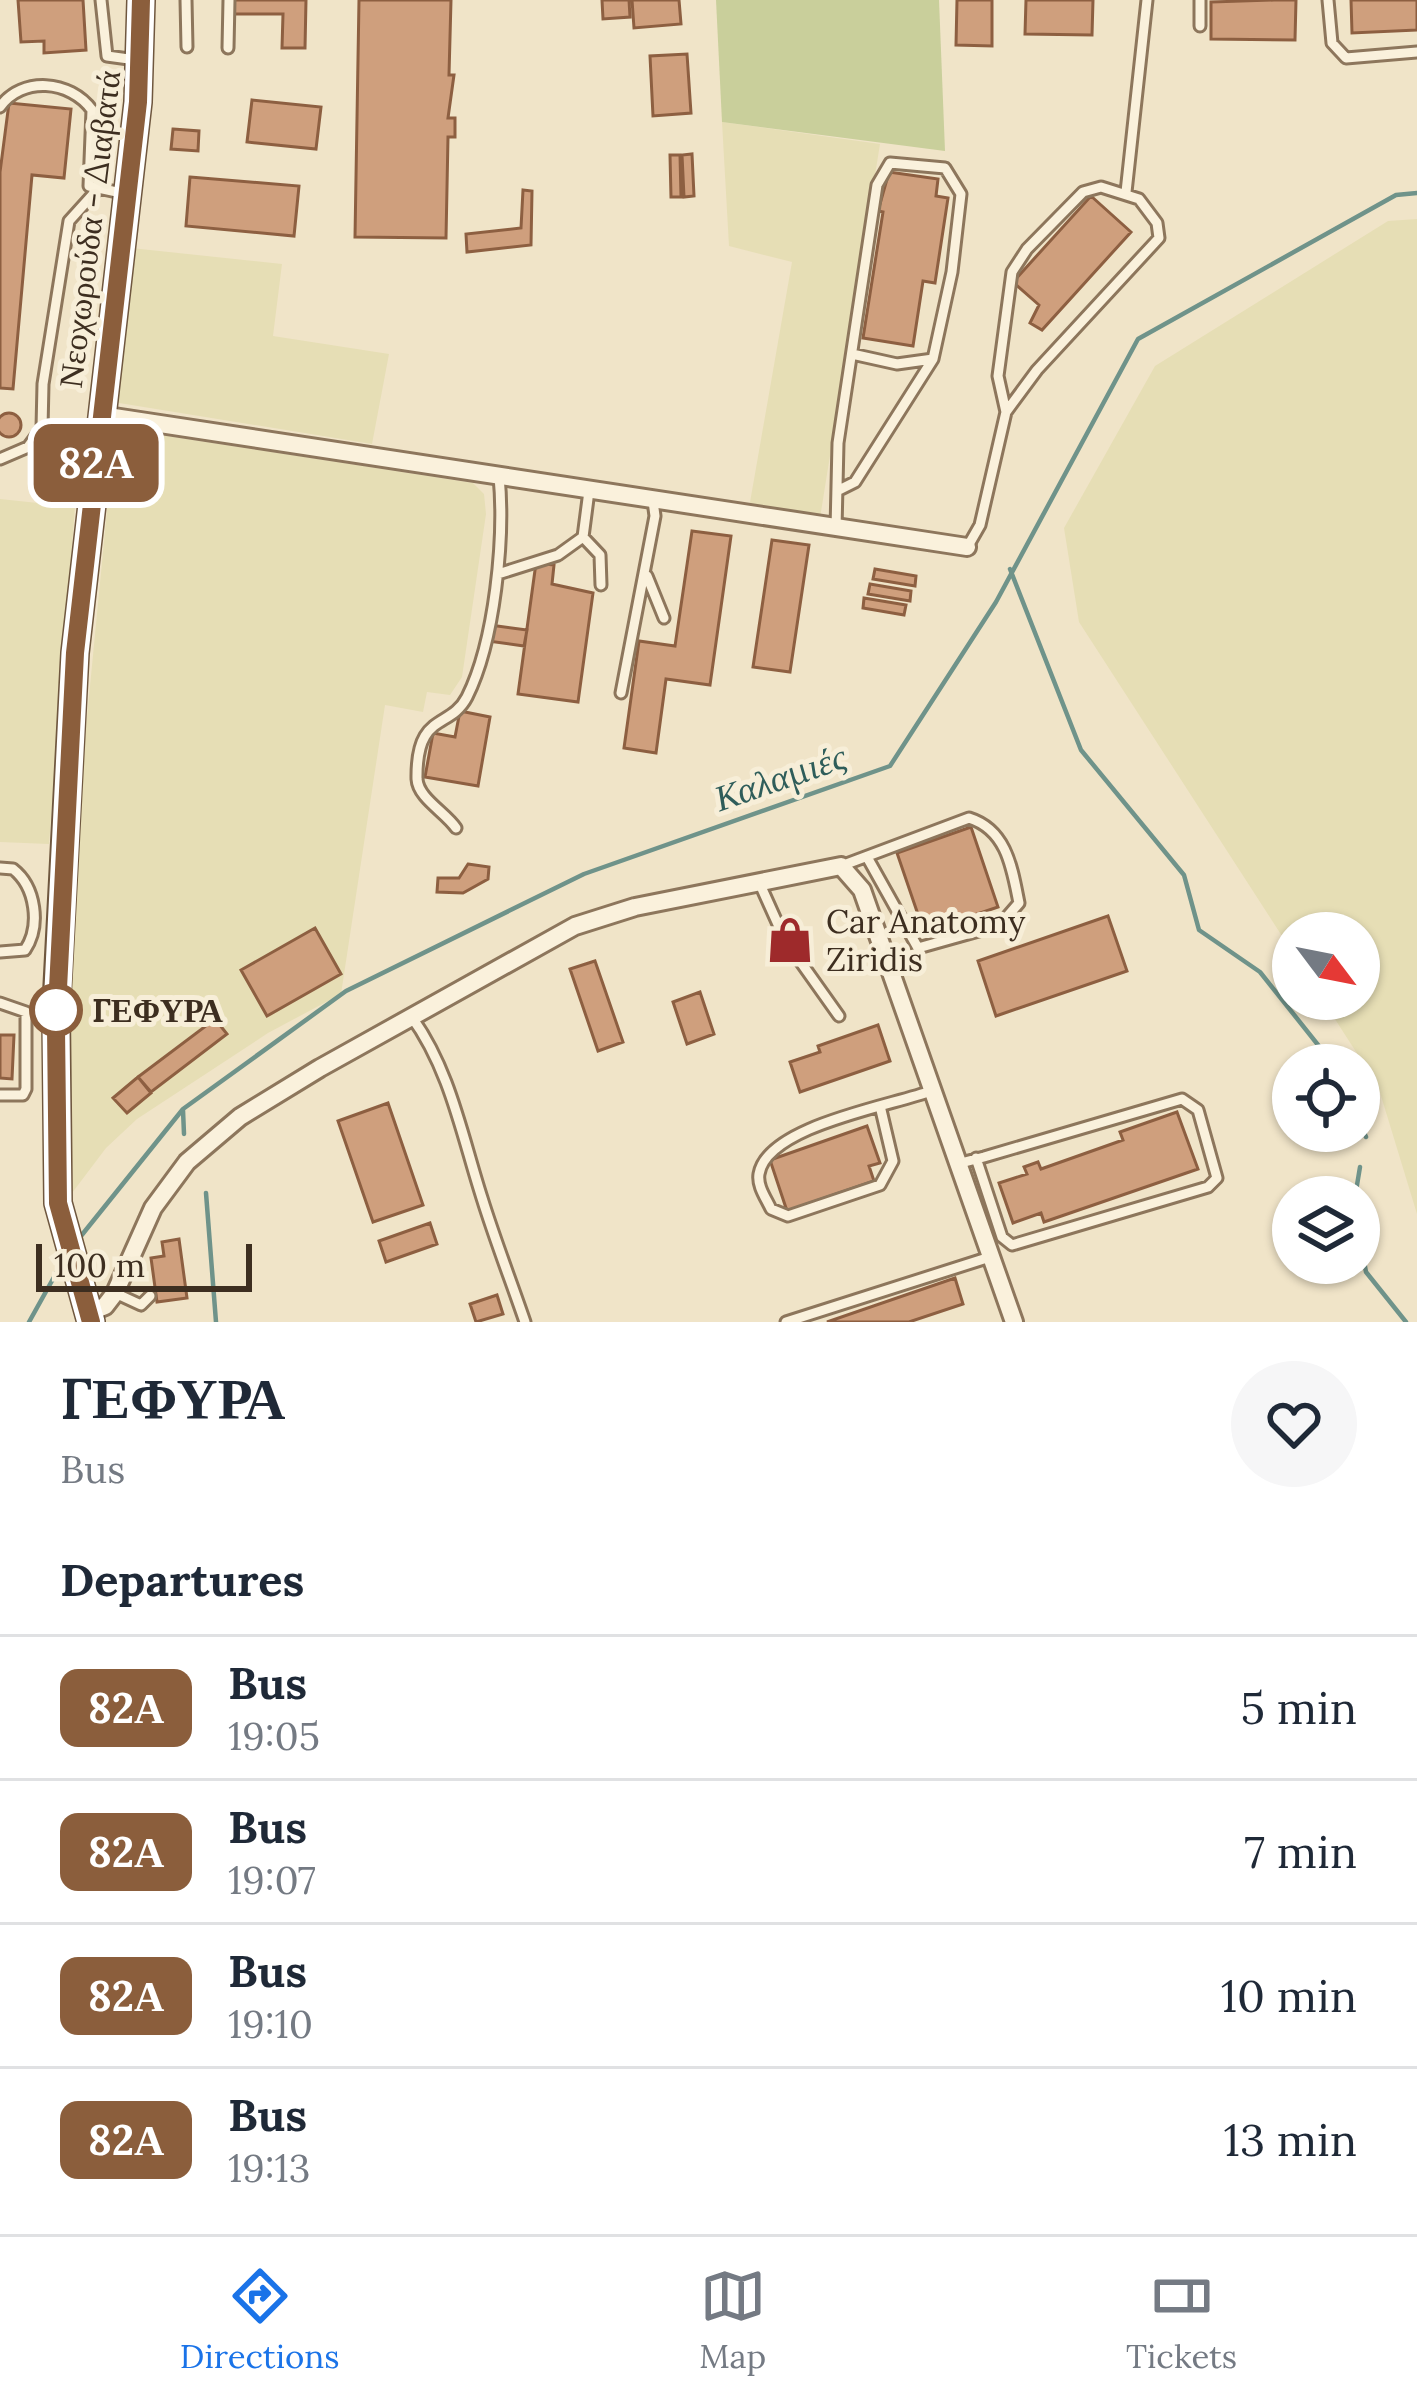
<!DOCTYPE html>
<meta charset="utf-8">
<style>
:root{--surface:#fff;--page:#f6f6f7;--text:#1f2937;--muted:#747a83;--line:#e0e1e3;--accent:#1a73e8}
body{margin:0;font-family:Lora,serif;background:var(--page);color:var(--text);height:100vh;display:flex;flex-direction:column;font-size:45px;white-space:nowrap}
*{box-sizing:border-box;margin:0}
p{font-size:39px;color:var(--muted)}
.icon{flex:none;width:66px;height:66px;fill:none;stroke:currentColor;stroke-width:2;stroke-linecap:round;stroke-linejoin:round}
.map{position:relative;height:1322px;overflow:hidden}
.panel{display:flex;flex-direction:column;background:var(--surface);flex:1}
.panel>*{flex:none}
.badge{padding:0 24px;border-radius:18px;font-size:42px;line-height:78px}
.needle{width:78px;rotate:122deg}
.fabs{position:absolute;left:1272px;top:912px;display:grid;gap:24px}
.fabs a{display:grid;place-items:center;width:108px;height:108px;border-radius:50%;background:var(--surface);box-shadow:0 3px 9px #0004;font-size:60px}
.scale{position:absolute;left:36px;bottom:30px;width:216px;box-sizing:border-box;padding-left:12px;border:6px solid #3d2e20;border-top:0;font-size:33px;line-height:42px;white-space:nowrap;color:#3d2e20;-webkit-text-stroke:9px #f7eed8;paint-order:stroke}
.map>.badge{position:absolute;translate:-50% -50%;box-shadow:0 0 0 6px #fff}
h2{padding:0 60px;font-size:45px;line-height:108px}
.round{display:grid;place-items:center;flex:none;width:126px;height:126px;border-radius:63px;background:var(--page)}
.headline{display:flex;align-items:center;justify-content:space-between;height:204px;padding:0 60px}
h1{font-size:57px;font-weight:600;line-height:90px}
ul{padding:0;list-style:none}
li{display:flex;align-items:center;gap:36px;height:144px;padding:0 60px;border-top:3px solid var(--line)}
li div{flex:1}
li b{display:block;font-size:45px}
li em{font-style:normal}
li .badge{min-width:132px;font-weight:700;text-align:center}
.dock{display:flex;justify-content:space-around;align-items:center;height:168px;border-top:3px solid var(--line);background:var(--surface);font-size:33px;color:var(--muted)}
.dock a{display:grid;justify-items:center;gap:6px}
.dock .selected{color:var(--accent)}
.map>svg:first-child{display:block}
</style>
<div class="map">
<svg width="1417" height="1322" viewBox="0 0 1417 1322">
<rect width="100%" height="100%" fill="#f0e4c8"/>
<path fill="#e6deb5" d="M 722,122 L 880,144 L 820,518 L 749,508 L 792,262 L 729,246 Z
M 1417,219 L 1417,1214 L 1378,1086 L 1322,999 L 1359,999 L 1359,933 L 1293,933 L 1293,953 L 1079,622 L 1064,528 L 1155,366 L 1388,221 Z
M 131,248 L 282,264 L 273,336 L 389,354 L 372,444 L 113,402 Z
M 115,428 L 473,483 L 484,494 L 486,514 L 462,677 L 450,695 L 427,692 L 423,712 L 385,705 L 341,994 L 268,1033 L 137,1119 L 106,1148 L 69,1197 L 66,1019 L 72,1007 L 67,1003 L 75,841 Z
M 0,499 L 75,507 L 49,844 L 0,842 Z"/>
<path fill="#c9cf9b" d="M 716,0 L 939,0 L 945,151 L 722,122 Z"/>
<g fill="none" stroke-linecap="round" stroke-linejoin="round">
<path stroke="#6f938a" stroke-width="4.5" d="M 1010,569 L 1081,750 L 1184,875 L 1199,930 L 1260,972 L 1334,1065
M 183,1110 L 184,1134
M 1359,1122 L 1366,1137
M 206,1193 L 216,1322
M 1355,1197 L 1360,1167
M 81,1236 L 183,1109 L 346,991 L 584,874 L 890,766 L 996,602 L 1138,339 L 1396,195 L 1417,193
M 1359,1236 L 1366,1272 L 1406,1322
M 29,1322 L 58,1270"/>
</g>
<path fill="#cf9f7d" stroke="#8d5f41" stroke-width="3" d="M 18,0 L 83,0 L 86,50 L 44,53 L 44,41 L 21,42 Z
M 234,0 L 306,0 L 305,48 L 282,48 L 283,14 L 233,14 Z
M 359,0 L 451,0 L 449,75 L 454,75 L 448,118 L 455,118 L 455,137 L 448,137 L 446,238 L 355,237 Z
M 602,0 L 629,0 L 630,17 L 603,19 Z
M 632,0 L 679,0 L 681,24 L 634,28 Z
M 957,0 L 992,0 L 992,46 L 956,45 Z
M 1026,0 L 1093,0 L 1092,35 L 1025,34 Z
M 1274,0 L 1296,0 L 1295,40 L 1211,39 L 1211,2 Z
M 1351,0 L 1417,0 L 1417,30 L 1352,33 Z
M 687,54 L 691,113 L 653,116 L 650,56 Z
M 252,100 L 321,107 L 316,149 L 247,142 Z
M 9,103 L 71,109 L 64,178 L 32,175 L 13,389 L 0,388 L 0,172 Z
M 173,129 L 199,131 L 198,151 L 171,149 Z
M 692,154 L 694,196 L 684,197 L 682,155 Z
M 670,155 L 680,155 L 681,197 L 671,197 Z
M 889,172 L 938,179 L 936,196 L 948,198 L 935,283 L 923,281 L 913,346 L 863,338 L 883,212 L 878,211 Z
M 190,177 L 299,186 L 294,236 L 186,226 Z
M 523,190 L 532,191 L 531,245 L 467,252 L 466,234 L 521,228 Z
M 1091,196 L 1131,232 L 1042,330 L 1030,323 L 1039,305 L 1013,282 Z
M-3 425a12 12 0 1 1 24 0a12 12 0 1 1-24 0Z
M 692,531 L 731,536 L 710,685 L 666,679 L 656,753 L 624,748 L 639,641 L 675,646 Z
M 772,540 L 809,545 L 790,672 L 753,667 Z
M 536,563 L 554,565 L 552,584 L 593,593 L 578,702 L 518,694 Z
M 875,569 L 916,576 L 915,586 L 873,579 Z
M 870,584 L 911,591 L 910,601 L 868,594 Z
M 864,598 L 906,605 L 904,615 L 863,608 Z
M 490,625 L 527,630 L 524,646 L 488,641 Z
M 460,711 L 490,717 L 478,786 L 425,777 L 433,733 L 455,737 Z
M 971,827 L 998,907 L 924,932 L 897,853 Z
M 468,864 L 489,867 L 488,879 L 463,893 L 437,892 L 438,878 L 459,878 Z
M 1108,916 L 1127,971 L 996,1016 L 978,961 Z
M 315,928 L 341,974 L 267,1016 L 241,970 Z
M 595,961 L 623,1042 L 598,1051 L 570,969 Z
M 700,992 L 714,1034 L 687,1044 L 673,1002 Z
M 215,1019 L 227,1034 L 151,1092 L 138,1077 Z
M 878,1025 L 890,1061 L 800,1092 L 790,1062 L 820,1052 L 818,1046 Z
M 0,1035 L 14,1035 L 12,1079 L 0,1078 Z
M 138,1077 L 151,1093 L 127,1113 L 113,1098 Z
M 388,1103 L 423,1205 L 373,1222 L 338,1121 Z
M 1177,1112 L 1198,1169 L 1044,1222 L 1041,1213 L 1013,1223 L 999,1183 L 1027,1174 L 1024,1167 L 1038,1162 L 1041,1169 L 1123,1140 L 1120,1132 Z
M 867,1126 L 880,1163 L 869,1166 L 874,1181 L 787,1211 L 770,1160 Z
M 430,1223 L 437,1244 L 386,1262 L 379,1241 Z
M 179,1239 L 187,1298 L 157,1302 L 151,1258 L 164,1256 L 162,1242 Z
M 955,1278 L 963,1304 L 909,1322 L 827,1322 Z
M 497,1295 L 503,1314 L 476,1322 L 470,1304 Z"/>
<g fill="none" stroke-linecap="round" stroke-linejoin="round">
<defs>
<path id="lane" d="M 101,0 L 107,56 L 136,60
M 186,0 L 187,47
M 1328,0 L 1332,43 L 1346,58 L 1417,52
M 1200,26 L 1200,0
M 228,48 L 229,0
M 0,107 C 22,76 70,80 92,110 L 89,186 L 126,194
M 1126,192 L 1147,0
M 852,354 L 897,364 L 933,359
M 0,459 L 28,447 L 42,428 L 43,384 L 69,221 L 97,190
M 589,491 L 583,537 L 600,555 L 601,585
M 836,529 L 838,443 L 877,185 L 890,163 L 945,168 L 961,194 L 952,272 L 933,359 L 855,482 L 839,490
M 968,546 L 980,525 L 1006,412 L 998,376 L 1012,272 L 1027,249 L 1083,192 L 1101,187 L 1139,199 L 1157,223 L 1159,238 L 1037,370 L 1006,412
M 498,574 L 558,555 L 583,537
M 647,576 L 664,618
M 621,693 L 655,516 L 653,501
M 456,828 C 445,812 418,798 417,779 C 416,711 450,730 467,697 C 495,641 505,538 499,476
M 841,866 L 969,818 C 1007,830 1012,868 1019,903 L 1000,925 L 918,948 L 867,857
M 0,868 L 13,869 C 36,887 41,926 25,950 L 0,952
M 759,882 L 785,940 L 839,1016
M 0,1003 L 26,1012 L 26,1089 L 23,1095 L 0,1095
M 411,1016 C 450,1069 462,1136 482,1198 C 495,1240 511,1281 525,1322
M 881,1110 L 893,1161 L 880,1185 L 788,1216 L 771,1209 C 766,1198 757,1186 759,1174 C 767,1126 890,1106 931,1091
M 957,1164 L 984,1157 L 1182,1099 L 1198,1110 L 1217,1178 L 1208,1187 L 1012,1245 L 1002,1237 L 976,1158
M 115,1293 L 141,1305 L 150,1296
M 786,1322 L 990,1257"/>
<path id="street" d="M 101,415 L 967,547
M 88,1313 L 105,1306 L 115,1293 L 153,1208 L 187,1162 L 240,1117 L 320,1068 L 575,926 L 635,907 L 841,866 L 862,890 L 1014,1322"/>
<path id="secondary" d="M 91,1322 L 58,1203 L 56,1012 L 75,653 L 138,102 L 141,0"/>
</defs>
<use href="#lane" stroke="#8d765c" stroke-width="15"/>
<use href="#street" stroke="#8d765c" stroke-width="22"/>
<use href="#secondary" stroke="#6f573f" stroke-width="30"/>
<use href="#lane" stroke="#faf1dc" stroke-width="9"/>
<use href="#street" stroke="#faf1dc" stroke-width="16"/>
<use href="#secondary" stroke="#faf1dc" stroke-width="24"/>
</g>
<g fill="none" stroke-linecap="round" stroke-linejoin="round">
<defs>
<path id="line" d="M 91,1322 L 58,1203 L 56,1028 L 75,653 L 138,102 L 141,0"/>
</defs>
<use href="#line" stroke="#fff" stroke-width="27"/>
<use href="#line" stroke="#8b5e3c" stroke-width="18"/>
</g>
<defs>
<symbol id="shop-bare" viewBox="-9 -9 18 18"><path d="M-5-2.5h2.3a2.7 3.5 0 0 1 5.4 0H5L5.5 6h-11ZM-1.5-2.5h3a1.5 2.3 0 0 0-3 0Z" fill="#9e2a2b" stroke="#f7eed8" stroke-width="2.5" paint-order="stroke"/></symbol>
</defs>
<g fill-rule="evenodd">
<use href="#shop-bare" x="757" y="907" width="66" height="66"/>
</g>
<circle fill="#fff" stroke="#8b5e3c" stroke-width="6" cx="56" cy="1010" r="24"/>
<g text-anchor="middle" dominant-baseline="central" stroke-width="10" stroke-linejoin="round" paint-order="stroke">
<g font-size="33" fill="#3d2e20" stroke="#f7eed8">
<text transform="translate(89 229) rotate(-83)">Νεοχωρούδα - Διαβατά</text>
</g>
<g font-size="33" fill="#3d2e20" stroke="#f7eed8" text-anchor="start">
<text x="826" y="921">Car Anatomy<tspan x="826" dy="38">Ziridis</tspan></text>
</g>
<g font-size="33" font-weight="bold" fill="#3d2e20" stroke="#f7eed8" text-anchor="start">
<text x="92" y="1010">ΓΕΦΥΡΑ</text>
</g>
<g font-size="36" font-style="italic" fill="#2f5d5a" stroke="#f7eed8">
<text transform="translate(780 777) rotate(-19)">Καλαμιές</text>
</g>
</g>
</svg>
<div class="fabs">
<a><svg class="needle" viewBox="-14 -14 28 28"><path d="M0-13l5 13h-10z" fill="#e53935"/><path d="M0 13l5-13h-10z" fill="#747a83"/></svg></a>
<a><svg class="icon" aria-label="locate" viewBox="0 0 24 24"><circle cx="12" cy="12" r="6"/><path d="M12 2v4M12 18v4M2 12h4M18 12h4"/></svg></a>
<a><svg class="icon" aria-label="layers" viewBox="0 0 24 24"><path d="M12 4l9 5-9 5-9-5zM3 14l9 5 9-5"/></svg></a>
</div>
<div class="scale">100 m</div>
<b class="badge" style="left:96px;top:463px;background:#8b5e3c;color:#fff">82Α</b>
</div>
<section class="panel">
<div class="headline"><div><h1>ΓΕΦΥΡΑ</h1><p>Bus</p></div><a class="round"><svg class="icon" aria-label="heart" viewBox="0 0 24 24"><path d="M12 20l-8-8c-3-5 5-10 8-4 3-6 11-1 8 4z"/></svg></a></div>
<h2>Departures</h2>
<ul>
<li><span class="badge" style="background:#8b5e3c;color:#fff">82Α</span><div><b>Bus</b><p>19:05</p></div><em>5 min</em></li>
<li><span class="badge" style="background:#8b5e3c;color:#fff">82Α</span><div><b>Bus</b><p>19:07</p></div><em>7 min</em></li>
<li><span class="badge" style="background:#8b5e3c;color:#fff">82Α</span><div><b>Bus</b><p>19:10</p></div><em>10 min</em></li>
<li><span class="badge" style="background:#8b5e3c;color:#fff">82Α</span><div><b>Bus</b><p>19:13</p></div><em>13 min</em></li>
</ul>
</section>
<nav class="dock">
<a class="selected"><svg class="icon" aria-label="directions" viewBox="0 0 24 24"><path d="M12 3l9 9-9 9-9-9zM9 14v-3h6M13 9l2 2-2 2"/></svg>Directions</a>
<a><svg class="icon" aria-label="map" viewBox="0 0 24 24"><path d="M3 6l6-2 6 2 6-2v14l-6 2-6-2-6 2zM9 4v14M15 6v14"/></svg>Map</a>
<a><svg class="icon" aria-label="tickets" viewBox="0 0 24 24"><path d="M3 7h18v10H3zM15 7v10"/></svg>Tickets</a>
</nav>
